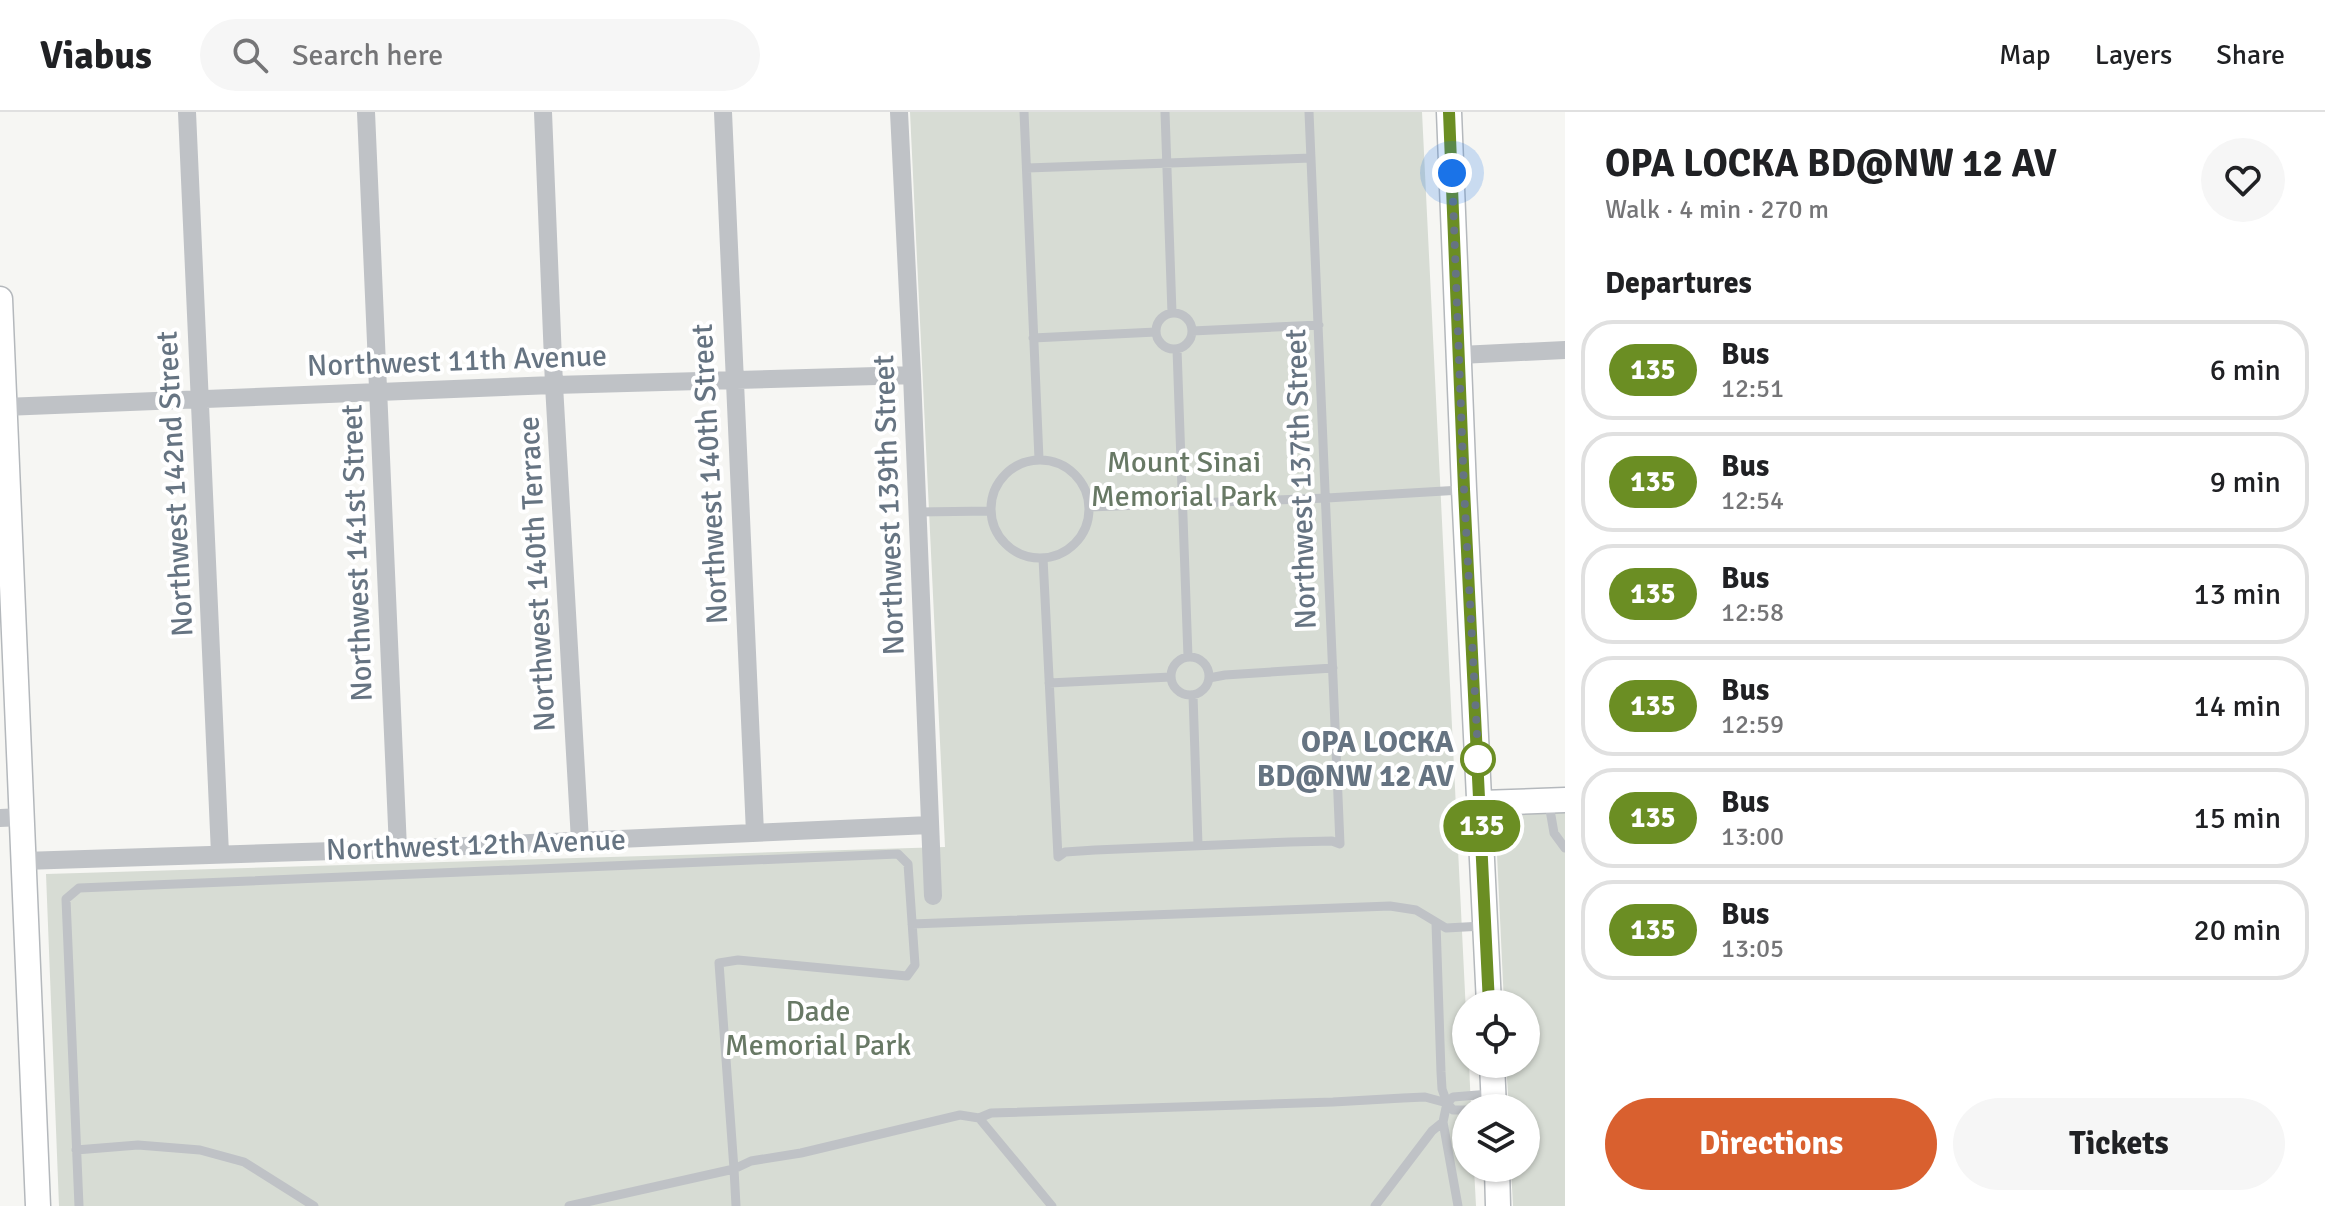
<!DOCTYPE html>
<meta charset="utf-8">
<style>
:root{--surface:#fff;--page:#f6f6f6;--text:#202124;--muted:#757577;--line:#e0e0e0;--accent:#d9602f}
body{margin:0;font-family:Signika,sans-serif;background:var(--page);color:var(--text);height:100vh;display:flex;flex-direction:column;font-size:30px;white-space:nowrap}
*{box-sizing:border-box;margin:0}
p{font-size:26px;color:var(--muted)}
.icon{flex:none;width:44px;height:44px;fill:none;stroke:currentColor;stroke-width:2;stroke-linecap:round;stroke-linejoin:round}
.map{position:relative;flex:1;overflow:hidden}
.sheet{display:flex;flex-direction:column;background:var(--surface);width:760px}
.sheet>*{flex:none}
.badge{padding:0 16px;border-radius:26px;font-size:28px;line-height:52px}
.tools{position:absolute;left:1452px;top:878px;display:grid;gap:16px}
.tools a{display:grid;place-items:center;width:88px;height:88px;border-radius:50%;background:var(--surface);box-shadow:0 2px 6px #0004;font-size:40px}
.you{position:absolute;width:40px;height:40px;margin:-20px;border:6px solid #fff;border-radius:50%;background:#1a73e8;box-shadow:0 0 0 12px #1a73e833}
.map>.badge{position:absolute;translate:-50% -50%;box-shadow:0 0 0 4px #fff}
h2{padding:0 40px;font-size:30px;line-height:72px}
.round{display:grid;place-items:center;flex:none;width:84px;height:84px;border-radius:42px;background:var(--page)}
.summary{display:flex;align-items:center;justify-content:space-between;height:136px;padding:0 40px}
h1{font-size:38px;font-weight:700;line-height:60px}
.primary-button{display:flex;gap:16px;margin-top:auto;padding:16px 40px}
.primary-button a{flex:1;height:92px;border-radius:48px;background:var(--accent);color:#fff;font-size:32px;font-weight:700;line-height:92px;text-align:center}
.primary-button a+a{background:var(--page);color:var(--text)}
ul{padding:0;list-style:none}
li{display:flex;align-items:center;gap:24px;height:100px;margin:0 16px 12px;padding:0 24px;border:4px solid var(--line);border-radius:32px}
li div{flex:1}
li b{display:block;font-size:30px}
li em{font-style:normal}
li .badge{min-width:88px;font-weight:700;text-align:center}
header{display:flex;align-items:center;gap:48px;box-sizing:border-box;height:112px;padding:0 40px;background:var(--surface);border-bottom:2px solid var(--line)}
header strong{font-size:38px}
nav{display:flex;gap:44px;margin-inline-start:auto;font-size:28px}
.search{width:560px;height:72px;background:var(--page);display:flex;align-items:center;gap:20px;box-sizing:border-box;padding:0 28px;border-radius:44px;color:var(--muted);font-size:30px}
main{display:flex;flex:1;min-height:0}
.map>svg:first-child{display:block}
</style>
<header>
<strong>Viabus</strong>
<div class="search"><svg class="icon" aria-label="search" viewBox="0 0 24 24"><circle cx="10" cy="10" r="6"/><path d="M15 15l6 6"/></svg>Search here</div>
<nav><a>Map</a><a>Layers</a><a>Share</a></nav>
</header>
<main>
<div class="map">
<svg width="1565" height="1094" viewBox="0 0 1565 1094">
<rect width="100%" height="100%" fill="#f6f6f3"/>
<path fill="#d7dcd4" d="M 910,0 L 1422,0 L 1466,901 L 1466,952 L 1469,952 L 1471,996 L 1466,996 L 1466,1056 L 1474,1056 L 1476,1094 L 59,1094 L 46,762 L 945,735 Z
M 1565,697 L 1565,1094 L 1513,1094 L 1511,1056 L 1526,1056 L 1526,996 L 1509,996 L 1506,952 L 1526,952 L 1526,892 L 1504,892 L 1495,699 Z"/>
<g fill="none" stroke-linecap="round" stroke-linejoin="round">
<defs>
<path id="secondary" d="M 1449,0 L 1464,377 L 1489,892
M 0,187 L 38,1094
M 1481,691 L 1565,688
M 1492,952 L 1494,996
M 1497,1056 L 1498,1094"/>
</defs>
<use href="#secondary" stroke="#b4b8bc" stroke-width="27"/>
<path stroke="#bfc2c6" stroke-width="9" d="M 1024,0 L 1039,347
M 1165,0 L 1172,201
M 1027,56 L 1311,46
M1156 219a18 18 0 1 1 36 0a18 18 0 1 1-36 0Z
M 1192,219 L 1319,213
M 1033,226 L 1156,220
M 1177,237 L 1188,545
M991 397a49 49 0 1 1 98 0a49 49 0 1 1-98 0Z
M 1089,395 L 1327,386 L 1461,378
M 917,400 L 991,399
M 1043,446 L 1058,745 L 1065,740 L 1095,738 L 1290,730 L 1332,729 L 1340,732 L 1309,0
M1171 564a19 19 0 1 1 38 0a19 19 0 1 1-38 0Z
M 1209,566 L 1225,563 L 1333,556
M 1049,571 L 1171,565
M 1193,583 L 1198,733
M 1549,692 L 1554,721 L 1565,736
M 1436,811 L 1441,960 L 1442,977 L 1447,991 L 1443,1010 L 1458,1094
M 912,812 L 1390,794 L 1416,798 L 1446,816 L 1483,814
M 1466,998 L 1453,998 L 1447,991 L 1453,985 L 1490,982
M 979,1006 L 991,1001 L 1333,990 L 1403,986 L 1425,985 L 1447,991
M 76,1038 L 138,1033 L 200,1038 L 244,1050 L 314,1094
M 79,1094 L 66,787 L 79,776 L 898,742 L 908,752 L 915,853 L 907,864 L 738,848 L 719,851 L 734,1057 L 569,1094
M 736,1094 L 734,1057 L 751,1049 L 801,1041 L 960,1003 L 979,1006 L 1052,1094
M 1375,1094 L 1432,1019 L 1443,1010"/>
<path stroke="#bfc2c6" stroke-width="18" d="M 187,0 L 220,742
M 366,0 L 398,737
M 543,0 L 554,273 L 580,729
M 723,0 L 755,721
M 899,0 L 912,263 L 933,784
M 1460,243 L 1565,238
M 4,295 L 554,273 L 912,263
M 0,706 L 22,705
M 23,749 L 398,737 L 930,713"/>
<use href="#secondary" stroke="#fff" stroke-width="24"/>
</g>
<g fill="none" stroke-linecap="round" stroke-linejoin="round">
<defs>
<path id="line" d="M 1449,0 L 1464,377 L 1489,892"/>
</defs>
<use href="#line" stroke="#fff" stroke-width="18"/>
<use href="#line" stroke="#6b8e23" stroke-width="12"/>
<path stroke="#667482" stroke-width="8" stroke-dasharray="0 14.4" d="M 1452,61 L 1464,377 L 1479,659 L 1478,647"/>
</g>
<circle fill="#fff" stroke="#6b8e23" stroke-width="4" cx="1478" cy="647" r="16"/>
<g text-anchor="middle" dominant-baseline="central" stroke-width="8" stroke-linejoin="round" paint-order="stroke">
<g font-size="30" fill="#667482" stroke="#fff">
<text transform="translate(457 249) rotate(-2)">Northwest 11th Avenue</text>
<text transform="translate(710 362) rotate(-93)">Northwest 140th Street</text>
<text transform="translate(1301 367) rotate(-92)">Northwest 137th Street</text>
<text transform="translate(175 372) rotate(-93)">Northwest 142nd Street</text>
<text transform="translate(889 393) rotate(-92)">Northwest 139th Street</text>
<text transform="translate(357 441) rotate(-92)">Northwest 141st Street</text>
<text transform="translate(537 462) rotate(-93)">Northwest 140th Terrace</text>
<text transform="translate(476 733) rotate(-2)">Northwest 12th Avenue</text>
</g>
<g font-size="30" fill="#687965" stroke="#fff">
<text x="1184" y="350">Mount Sinai<tspan x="1184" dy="34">Memorial Park</tspan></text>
<text x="818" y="899">Dade<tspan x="818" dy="34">Memorial Park</tspan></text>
</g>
<g font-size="30" font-weight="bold" fill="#667482" stroke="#fff" text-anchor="end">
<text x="1454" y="630">OPA LOCKA<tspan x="1454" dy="34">BD@NW 12 AV</tspan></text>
</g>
</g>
</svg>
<div class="tools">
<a><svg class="icon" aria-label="locate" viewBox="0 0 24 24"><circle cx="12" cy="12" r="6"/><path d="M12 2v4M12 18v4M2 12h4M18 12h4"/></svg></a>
<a><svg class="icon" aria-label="layers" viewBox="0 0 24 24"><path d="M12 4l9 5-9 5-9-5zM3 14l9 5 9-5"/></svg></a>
</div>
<div class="you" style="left:1452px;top:61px"></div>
<b class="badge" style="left:1482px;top:714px;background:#6b8e23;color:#fff">135</b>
</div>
<section class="sheet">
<div class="summary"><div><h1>OPA LOCKA BD@NW 12 AV</h1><p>Walk · 4 min · 270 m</p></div><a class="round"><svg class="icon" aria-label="heart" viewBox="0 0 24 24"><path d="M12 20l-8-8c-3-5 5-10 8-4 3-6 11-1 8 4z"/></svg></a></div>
<h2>Departures</h2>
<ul>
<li><span class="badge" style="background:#6b8e23;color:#fff">135</span><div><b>Bus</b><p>12:51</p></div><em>6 min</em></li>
<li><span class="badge" style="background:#6b8e23;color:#fff">135</span><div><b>Bus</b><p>12:54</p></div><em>9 min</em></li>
<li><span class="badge" style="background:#6b8e23;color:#fff">135</span><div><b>Bus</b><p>12:58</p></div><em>13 min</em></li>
<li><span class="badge" style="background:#6b8e23;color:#fff">135</span><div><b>Bus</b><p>12:59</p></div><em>14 min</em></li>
<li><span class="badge" style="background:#6b8e23;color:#fff">135</span><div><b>Bus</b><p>13:00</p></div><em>15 min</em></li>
<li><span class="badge" style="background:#6b8e23;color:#fff">135</span><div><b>Bus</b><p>13:05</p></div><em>20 min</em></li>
</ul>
<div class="primary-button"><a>Directions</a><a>Tickets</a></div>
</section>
</main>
